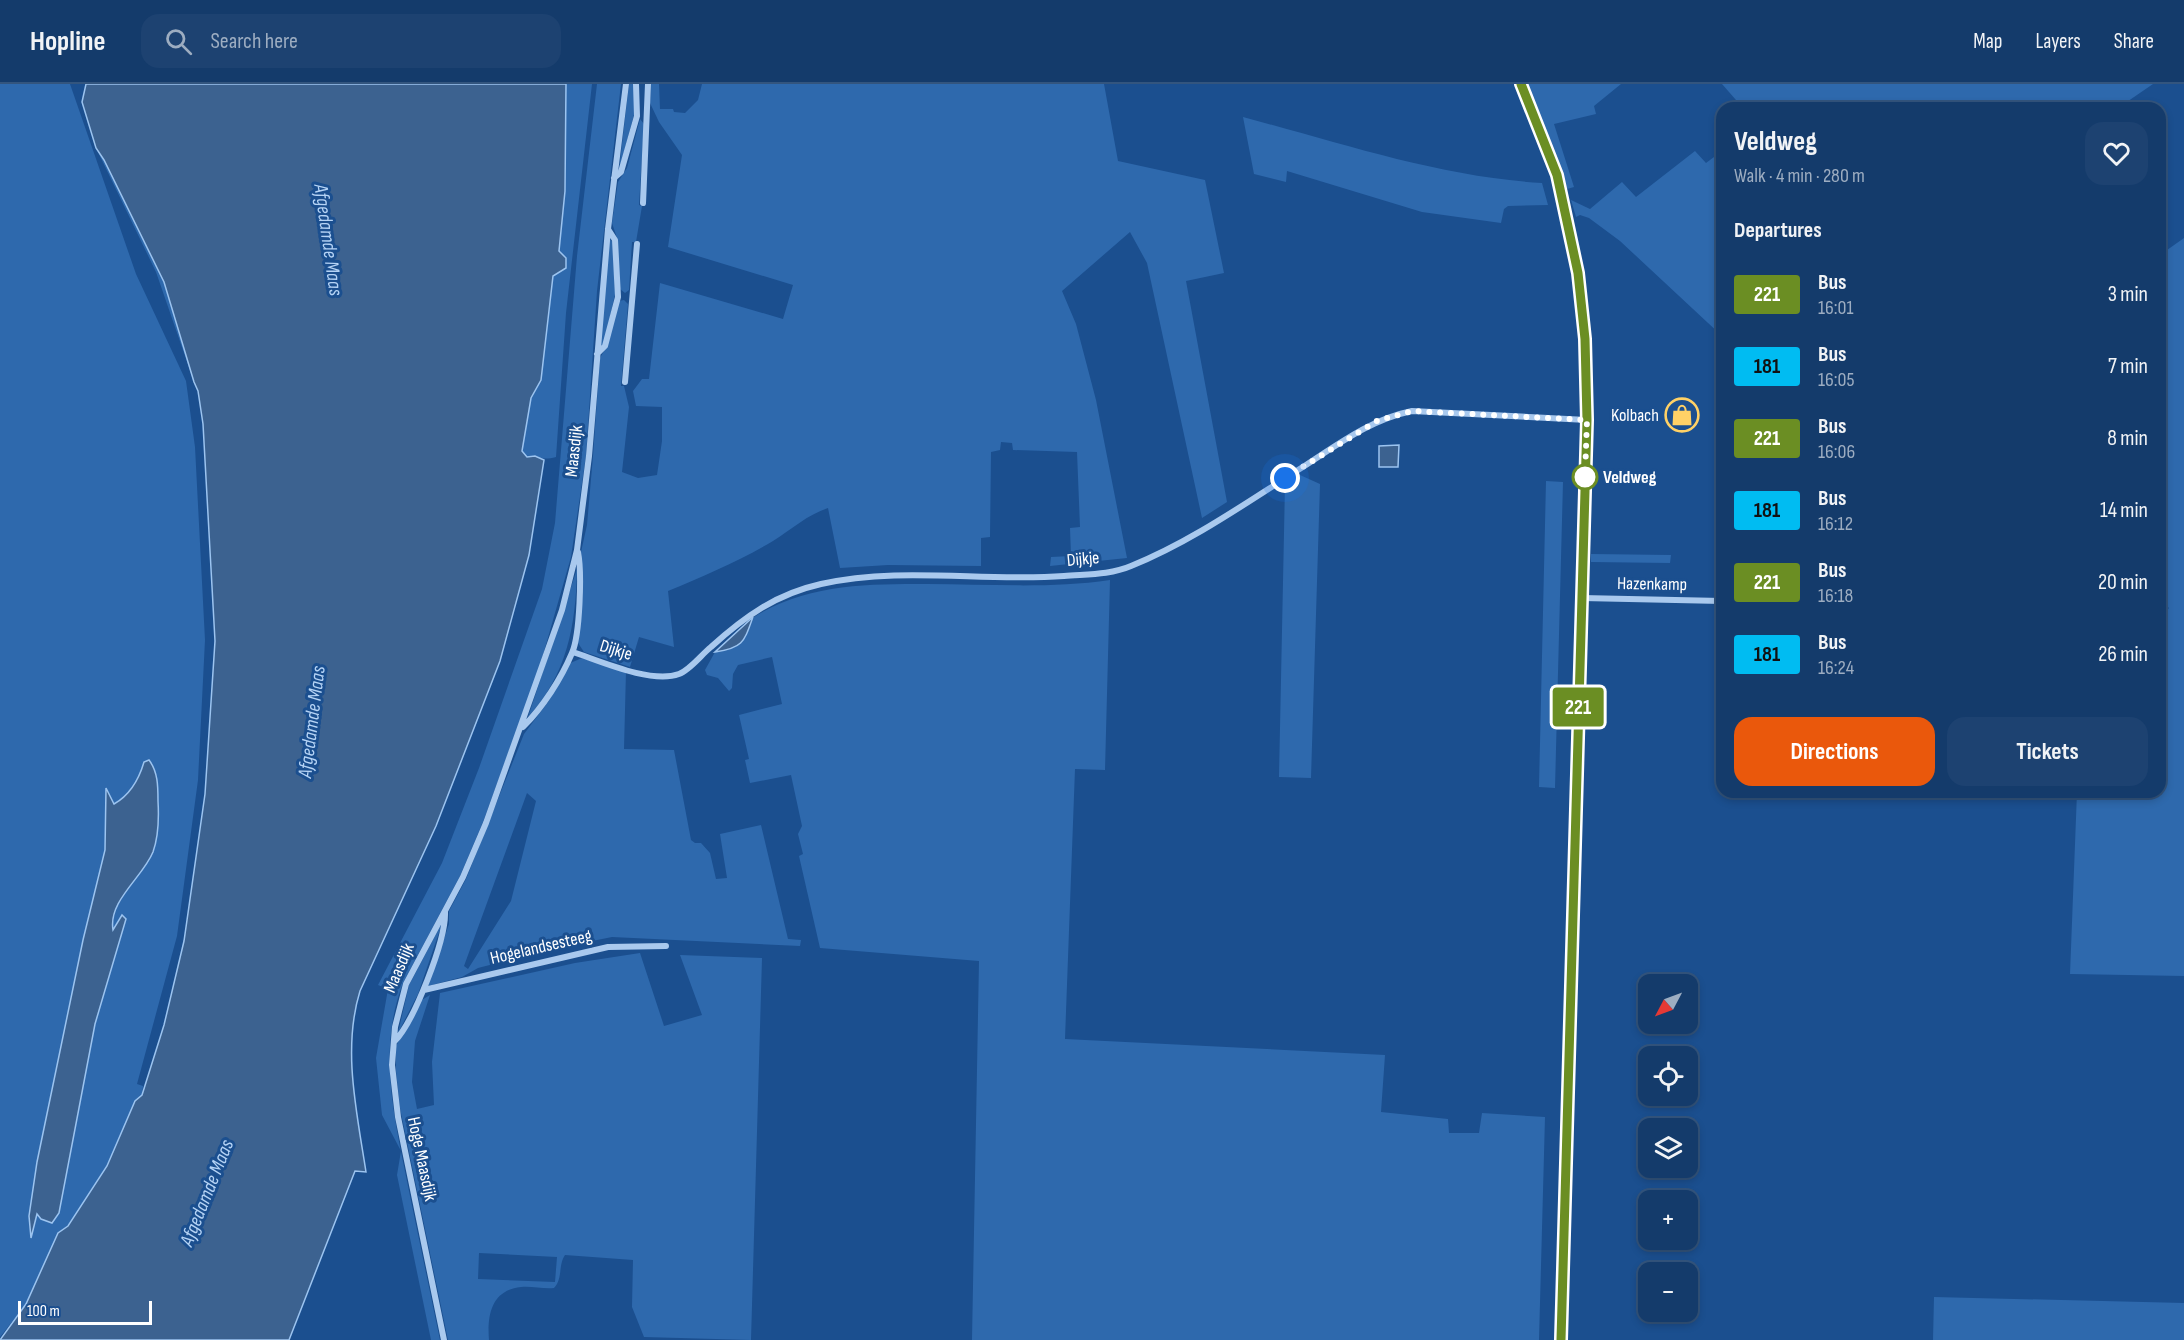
<!DOCTYPE html>
<meta charset="utf-8">
<style>
:root{--surface:#143b6b;--page:#1d4271;--text:#f1f3f6;--muted:#9dadc1;--line:#33557e;--accent:#ea580c}
body{margin:0;font-family:"Sofia Sans Condensed",sans-serif;background:var(--page);color:var(--text);height:100vh;display:flex;flex-direction:column;font-size:22px;white-space:nowrap}
*{box-sizing:border-box;margin:0}
p{font-size:20px;color:var(--muted)}
.icon{flex:none;width:33px;height:33px;fill:none;stroke:currentColor;stroke-width:2;stroke-linecap:round;stroke-linejoin:round}
.map{position:relative;flex:1;overflow:hidden}
.details{position:absolute;left:1716px;top:18px;width:450px;height:696px;display:flex;flex-direction:column;background:var(--surface);border-radius:18px;box-shadow:0 3px 9px #0003,0 0 0 2px var(--line)}
.details>*{flex:none}
.badge{padding:0 12px;border-radius:4px;font-size:21px;line-height:39px}
.needle{width:39px;rotate:229deg}
.tools{position:absolute;left:1638px;top:890px;display:grid;gap:12px}
.tools a{display:grid;place-items:center;width:60px;height:60px;border-radius:12px;background:var(--surface);box-shadow:0 3px 9px #0003,0 0 0 2px var(--line);font-size:30px}
.scale{position:absolute;left:18px;bottom:15px;width:134px;box-sizing:border-box;padding-left:6px;border:3px solid #fff;border-top:0;font-size:16px;line-height:21px;white-space:nowrap;color:#fff;-webkit-text-stroke:4px #1b4f8f;paint-order:stroke}
.you{position:absolute;width:30px;height:30px;margin:-15px;border:4px solid #fff;border-radius:50%;background:#1a73e8;box-shadow:0 0 0 9px #1a73e833}
.map>.badge{position:absolute;translate:-50% -50%;box-shadow:0 0 0 3px #fff}
h2{padding:0 18px;font-size:22px;line-height:54px}
.round{display:grid;place-items:center;flex:none;width:63px;height:63px;border-radius:18px;background:var(--page)}
.summary{display:flex;align-items:center;justify-content:space-between;height:102px;padding:0 18px}
h1{font-size:28px;font-weight:700;line-height:45px}
.button{display:flex;gap:12px;margin-top:auto;padding:12px 18px}
.button a{flex:1;height:69px;border-radius:18px;background:var(--accent);color:#fff;font-size:24px;font-weight:700;line-height:69px;text-align:center}
.button a+a{background:var(--page);color:var(--text)}
ul{padding:0;list-style:none}
li{display:flex;align-items:center;gap:18px;height:72px;padding:0 18px}
li div{flex:1}
li b{display:block;font-size:22px}
li em{font-style:normal}
li .badge{min-width:66px;font-weight:700;text-align:center}
header{display:flex;align-items:center;gap:36px;box-sizing:border-box;height:84px;padding:0 30px;background:var(--surface);border-bottom:2px solid var(--line)}
header strong{font-size:28px}
nav{display:flex;gap:33px;margin-inline-start:auto;font-size:21px}
.search{width:420px;height:54px;background:var(--page);display:flex;align-items:center;gap:15px;box-sizing:border-box;padding:0 21px;border-radius:18px;color:var(--muted);font-size:22px}
.map>svg:first-child{display:block}
</style>
<header>
<strong>Hopline</strong>
<div class="search"><svg class="icon" aria-label="search" viewBox="0 0 24 24"><circle cx="10" cy="10" r="6"/><path d="M15 15l6 6"/></svg>Search here</div>
<nav><a>Map</a><a>Layers</a><a>Share</a></nav>
</header>
<div class="map">
<svg width="2184" height="1256" viewBox="0 0 2184 1256">
<rect width="100%" height="100%" fill="#1b4f8f"/>
<path fill="#2e69ad" fill-rule="evenodd" d="M 0,0 L 70,0 L 136,190 L 186,297 L 195,363 L 205,556 L 198,696 L 177,852 L 137,1000 L 143,1002 L 142,1011 L 135,1017 L 107,1082 L 68,1142 L 58,1149 L 26,1220 L 0,1253 ZM 144,678 C 148,694 160,728 158,742 C 154,783 110,813 113,846 L 122,832 L 126,835 L 95,940 L 62,1114 L 37,1129 L 35,1140 L 37,1078 L 83,856 L 105,766 L 107,705 L 114,720 C 130,710 139,696 144,678 Z
M 566,0 L 592,0 L 566,229 L 556,373 C 542,377 539,372 527,373 L 522,367 L 531,313 L 541,296 L 553,192 L 557,188 L 565,107 Z
M 597,0 L 621,0 L 597,207 L 586,372 L 571,473 L 539,585 L 483,738 L 460,792 L 403,899 C 376,969 396,1041 410,1112 C 420,1160 430,1208 440,1256 L 431,1256 L 397,1091 L 401,1067 L 382,1031 L 376,974 L 388,905 L 378,901 L 442,779 L 479,684 L 542,505 L 555,439 L 577,172 Z
M 629,0 L 634,0 L 634,31 L 619,86 Z
M 651,0 L 659,0 L 660,25 L 673,25 L 674,28 L 685,29 L 698,16 L 702,0 L 1104,0 L 1118,77 L 1205,96 L 1224,189 L 1186,197 L 1227,418 L 1202,434 L 1147,179 L 1130,148 L 1062,207 L 1076,240 L 1096,316 L 1127,474 L 1050,482 L 1051,473 L 1071,472 L 1070,444 L 1080,443 L 1077,368 L 1013,366 L 1012,359 L 1001,358 L 1000,366 L 991,368 L 990,453 L 981,454 L 981,482 L 888,481 L 840,484 L 828,424 C 807,431 792,445 773,457 C 739,477 704,492 668,507 L 674,563 L 639,553 L 630,583 L 584,568 L 578,559 L 583,506 L 581,468 L 587,441 L 593,372 L 600,274 L 606,263 L 619,217 L 624,216 L 628,220 L 621,302 L 624,302 L 629,323 L 622,388 L 638,394 L 657,391 L 662,357 L 662,323 L 636,322 L 633,307 L 642,295 L 649,295 L 660,199 L 783,235 L 793,201 L 668,163 L 682,71 L 659,38 L 650,19 Z
M 1527,0 L 1621,0 L 1594,22 L 1596,30 L 1554,40 L 1574,103 L 1567,105 Z
M 1722,0 L 2153,0 L 2118,24 L 1728,24 L 1736,16 Z
M 1243,33 C 1341,59 1440,93 1542,99 L 1548,121 L 1508,122 L 1504,125 L 1501,139 L 1422,128 L 1287,87 L 1286,98 L 1254,90 Z
M 640,35 L 644,40 L 639,121 L 642,122 L 636,158 L 632,158 L 629,206 L 625,209 L 620,205 L 617,154 L 612,139 L 618,98 L 627,84 Z
M 1722,50 L 1722,252 L 1620,157 L 1589,134 L 1580,131 L 1576,133 L 1571,116 L 1590,125 L 1622,98 L 1636,113 L 1695,67 L 1706,79 L 1722,67 L 1715,56 Z
M 96,64 L 104,76 L 164,198 L 194,298 L 156,188 Z
M 2184,154 L 2184,892 L 2070,890 L 2077,708 L 2160,708 L 2160,534 L 2169,524 L 2160,515 L 2160,171 Z
M 609,155 L 613,158 L 615,210 L 604,260 L 600,262 Z
M 1300,391 L 1320,400 L 1311,694 L 1279,693 L 1285,400 Z
M 1546,397 L 1563,398 L 1555,704 L 1539,703 Z
M 1591,470 L 1671,471 L 1670,479 L 1591,478 Z
M 577,485 C 576,541 567,591 528,633 Z
M 1110,496 L 1105,686 L 1075,685 L 1065,955 L 1385,971 L 1381,1028 L 1448,1035 L 1449,1049 L 1479,1049 L 1482,1029 L 1545,1033 L 1539,1256 L 972,1256 L 979,877 L 820,864 L 799,772 L 803,770 L 798,750 L 802,742 L 791,691 L 750,699 L 745,676 L 749,675 L 739,631 L 782,620 L 772,573 L 738,581 L 733,590 L 732,604 L 729,607 L 718,594 L 707,591 L 705,586 L 715,568 C 741,564 745,557 754,533 C 807,500 866,500 927,500 C 988,500 1049,505 1110,496 Z
M 582,574 L 626,587 L 624,665 L 674,666 L 691,756 L 695,759 L 701,759 L 710,769 L 716,795 L 727,794 L 720,750 L 761,741 L 788,855 L 801,856 L 800,862 L 612,853 L 548,866 L 478,884 L 462,893 L 428,902 L 449,840 L 449,827 L 466,795 L 524,650 L 548,618 L 568,580 ZM 527,709 L 536,717 L 511,817 L 468,885 L 464,882 Z
M 443,837 L 418,910 L 398,949 L 409,901 Z
M 640,869 L 664,942 L 702,931 L 680,871 L 762,874 L 751,1256 L 644,1253 L 632,1223 L 633,1176 L 565,1171 C 558,1181 563,1195 554,1204 C 543,1205 532,1202 521,1203 C 491,1206 487,1232 489,1256 L 448,1256 L 400,1024 L 396,987 L 396,962 L 420,917 L 430,911 L 415,957 L 412,998 L 417,1025 L 434,1021 L 432,978 L 440,909 L 575,879 ZM 479,1169 L 557,1173 L 555,1198 L 478,1195 Z
M 1934,1213 L 2184,1219 L 2184,1256 L 1933,1256 Z"/>
<path fill="#3c6290" stroke="#9cc4f0" stroke-width="1.5" d="M 86,0 L 566,0 L 565,107 L 559,167 L 566,174 L 566,184 L 553,192 L 541,296 L 531,314 L 522,367 L 527,373 L 535,372 L 544,376 L 529,471 L 500,577 L 436,742 L 360,907 C 342,965 357,1029 366,1088 L 355,1087 L 289,1256 L 0,1256 L 26,1220 L 58,1149 L 68,1142 L 107,1082 L 135,1017 L 142,1011 L 164,941 L 184,857 L 205,710 L 215,557 L 203,340 L 198,307 L 194,298 L 164,198 L 104,76 L 96,64 L 82,18 Z
M 1399,361 L 1398,383 L 1379,383 L 1379,362 Z
M 753,533 C 744,558 743,564 715,568 Z
M 149,676 C 158,688 158,702 158,717 C 159,734 159,751 153,768 C 143,793 108,817 113,846 L 122,831 L 126,835 L 95,940 L 59,1129 L 52,1139 L 41,1135 L 37,1130 L 31,1154 L 29,1132 L 37,1078 L 83,856 L 105,766 L 106,704 L 114,720 C 130,711 139,695 144,678 Z"/>
<g fill="none" stroke-linecap="round" stroke-linejoin="round">
<path stroke="#a9c9ee" stroke-width="6" d="M 614,94 L 621,88 L 637,32 L 636,0
M 643,119 L 648,0
M 597,270 L 605,262 L 618,213 L 615,156 L 608,145
M 625,298 L 637,160
M 1582,514 L 1722,517
M 573,568 C 600,577 651,600 679,590 C 690,586 702,570 711,563 C 744,533 776,510 821,500 C 901,482 982,498 1064,492 C 1086,490 1110,491 1131,482 C 1193,457 1250,416 1306,381 C 1340,359 1372,335 1412,327 L 1587,336
M 523,643 C 543,623 561,595 572,569 C 580,551 582,488 578,468
M 424,906 L 608,863 L 666,862
M 394,958 C 414,938 446,856 445,828
M 444,1256 L 398,1033 L 392,981 L 395,943 L 406,900 L 463,793 L 486,739 L 562,526 L 577,466 L 589,372 L 608,145 L 626,0"/>
<path stroke="#a9c9ee" stroke-width="10" d="M 1521,0 L 1557,91 L 1578,189 L 1585,255 L 1587,336 L 1561,1256"/>
</g>
<g fill="none" stroke-linecap="round" stroke-linejoin="round">
<defs>
<path id="line" d="M 1521,0 L 1557,91 L 1578,189 L 1585,255 L 1587,336 L 1561,1256"/>
</defs>
<use href="#line" stroke="#fff" stroke-width="14"/>
<use href="#line" stroke="#6b8e23" stroke-width="9"/>
<path stroke="#fff" stroke-width="6" stroke-dasharray="0 10.8" d="M 1285,394 L 1377,337 L 1412,327 L 1587,336 L 1585,393"/>
</g>
<defs>
<symbol id="shop-ring" viewBox="-11 -11 22 22"><circle r="9.5" fill="#1b4f8f" stroke="#ffd166" stroke-width="1.5"/><path d="M-5-2.5h2.3a2.7 3.5 0 0 1 5.4 0H5L5.5 6h-11ZM-1.5-2.5h3a1.5 2.3 0 0 0-3 0Z" fill="#ffd166"/></symbol>
</defs>
<g fill-rule="evenodd">
<use href="#shop-ring" x="1663" y="312" width="38" height="38"/>
</g>
<circle fill="#fff" stroke="#6b8e23" stroke-width="3" cx="1585" cy="393" r="12"/>
<g text-anchor="middle" dominant-baseline="central" stroke-width="6" stroke-linejoin="round" paint-order="stroke">
<g font-size="18" fill="#fff" stroke="#1b4f8f" text-anchor="end">
<text x="1659" y="331">Kolbach</text>
</g>
<g font-size="18" fill="#fff" stroke="#1b4f8f">
<text transform="translate(574 367) rotate(-84)">Maasdijk</text>
<text transform="translate(1083 475) rotate(-5)">Dijkje</text>
<text transform="translate(1652 500) rotate(1)">Hazenkamp</text>
<text transform="translate(616 566) rotate(17)">Dijkje</text>
<text transform="translate(541 863) rotate(-13)">Hogelandsesteeg</text>
<text transform="translate(399 884) rotate(-67)">Maasdijk</text>
<text transform="translate(422 1075) rotate(78)">Hoge Maasdijk</text>
</g>
<g font-size="18" font-weight="bold" fill="#fff" stroke="#1b4f8f" text-anchor="start">
<text x="1603" y="393">Veldweg</text>
</g>
<g font-size="20" font-style="italic" fill="#b5d3f5" stroke="#1b4f8f">
<text transform="translate(328 156) rotate(82)">Afgedamde Maas</text>
<text transform="translate(312 638) rotate(-83)">Afgedamde Maas</text>
<text transform="translate(207 1109) rotate(-68)">Afgedamde Maas</text>
</g>
</g>
</svg>
<div class="tools">
<a><svg class="needle" viewBox="-14 -14 28 28"><path d="M0-13l5 13h-10z" fill="#e53935"/><path d="M0 13l5-13h-10z" fill="#9dadc1"/></svg></a>
<a><svg class="icon" aria-label="locate" viewBox="0 0 24 24"><circle cx="12" cy="12" r="6"/><path d="M12 2v4M12 18v4M2 12h4M18 12h4"/></svg></a>
<a><svg class="icon" aria-label="layers" viewBox="0 0 24 24"><path d="M12 4l9 5-9 5-9-5zM3 14l9 5 9-5"/></svg></a>
<a>+</a>
<a>−</a>
</div>
<div class="scale">100 m</div>
<div class="you" style="left:1285px;top:394px"></div>
<b class="badge" style="left:1578px;top:623px;background:#6b8e23;color:#fff">221</b>
<section class="details">
<div class="summary"><div><h1>Veldweg</h1><p>Walk · 4 min · 280 m</p></div><a class="round"><svg class="icon" aria-label="heart" viewBox="0 0 24 24"><path d="M12 20l-8-8c-3-5 5-10 8-4 3-6 11-1 8 4z"/></svg></a></div>
<h2>Departures</h2>
<ul>
<li><span class="badge" style="background:#6b8e23;color:#fff">221</span><div><b>Bus</b><p>16:01</p></div><em>3 min</em></li>
<li><span class="badge" style="background:#00bcf2;color:#111">181</span><div><b>Bus</b><p>16:05</p></div><em>7 min</em></li>
<li><span class="badge" style="background:#6b8e23;color:#fff">221</span><div><b>Bus</b><p>16:06</p></div><em>8 min</em></li>
<li><span class="badge" style="background:#00bcf2;color:#111">181</span><div><b>Bus</b><p>16:12</p></div><em>14 min</em></li>
<li><span class="badge" style="background:#6b8e23;color:#fff">221</span><div><b>Bus</b><p>16:18</p></div><em>20 min</em></li>
<li><span class="badge" style="background:#00bcf2;color:#111">181</span><div><b>Bus</b><p>16:24</p></div><em>26 min</em></li>
</ul>
<div class="button"><a>Directions</a><a>Tickets</a></div>
</section>
</div>
